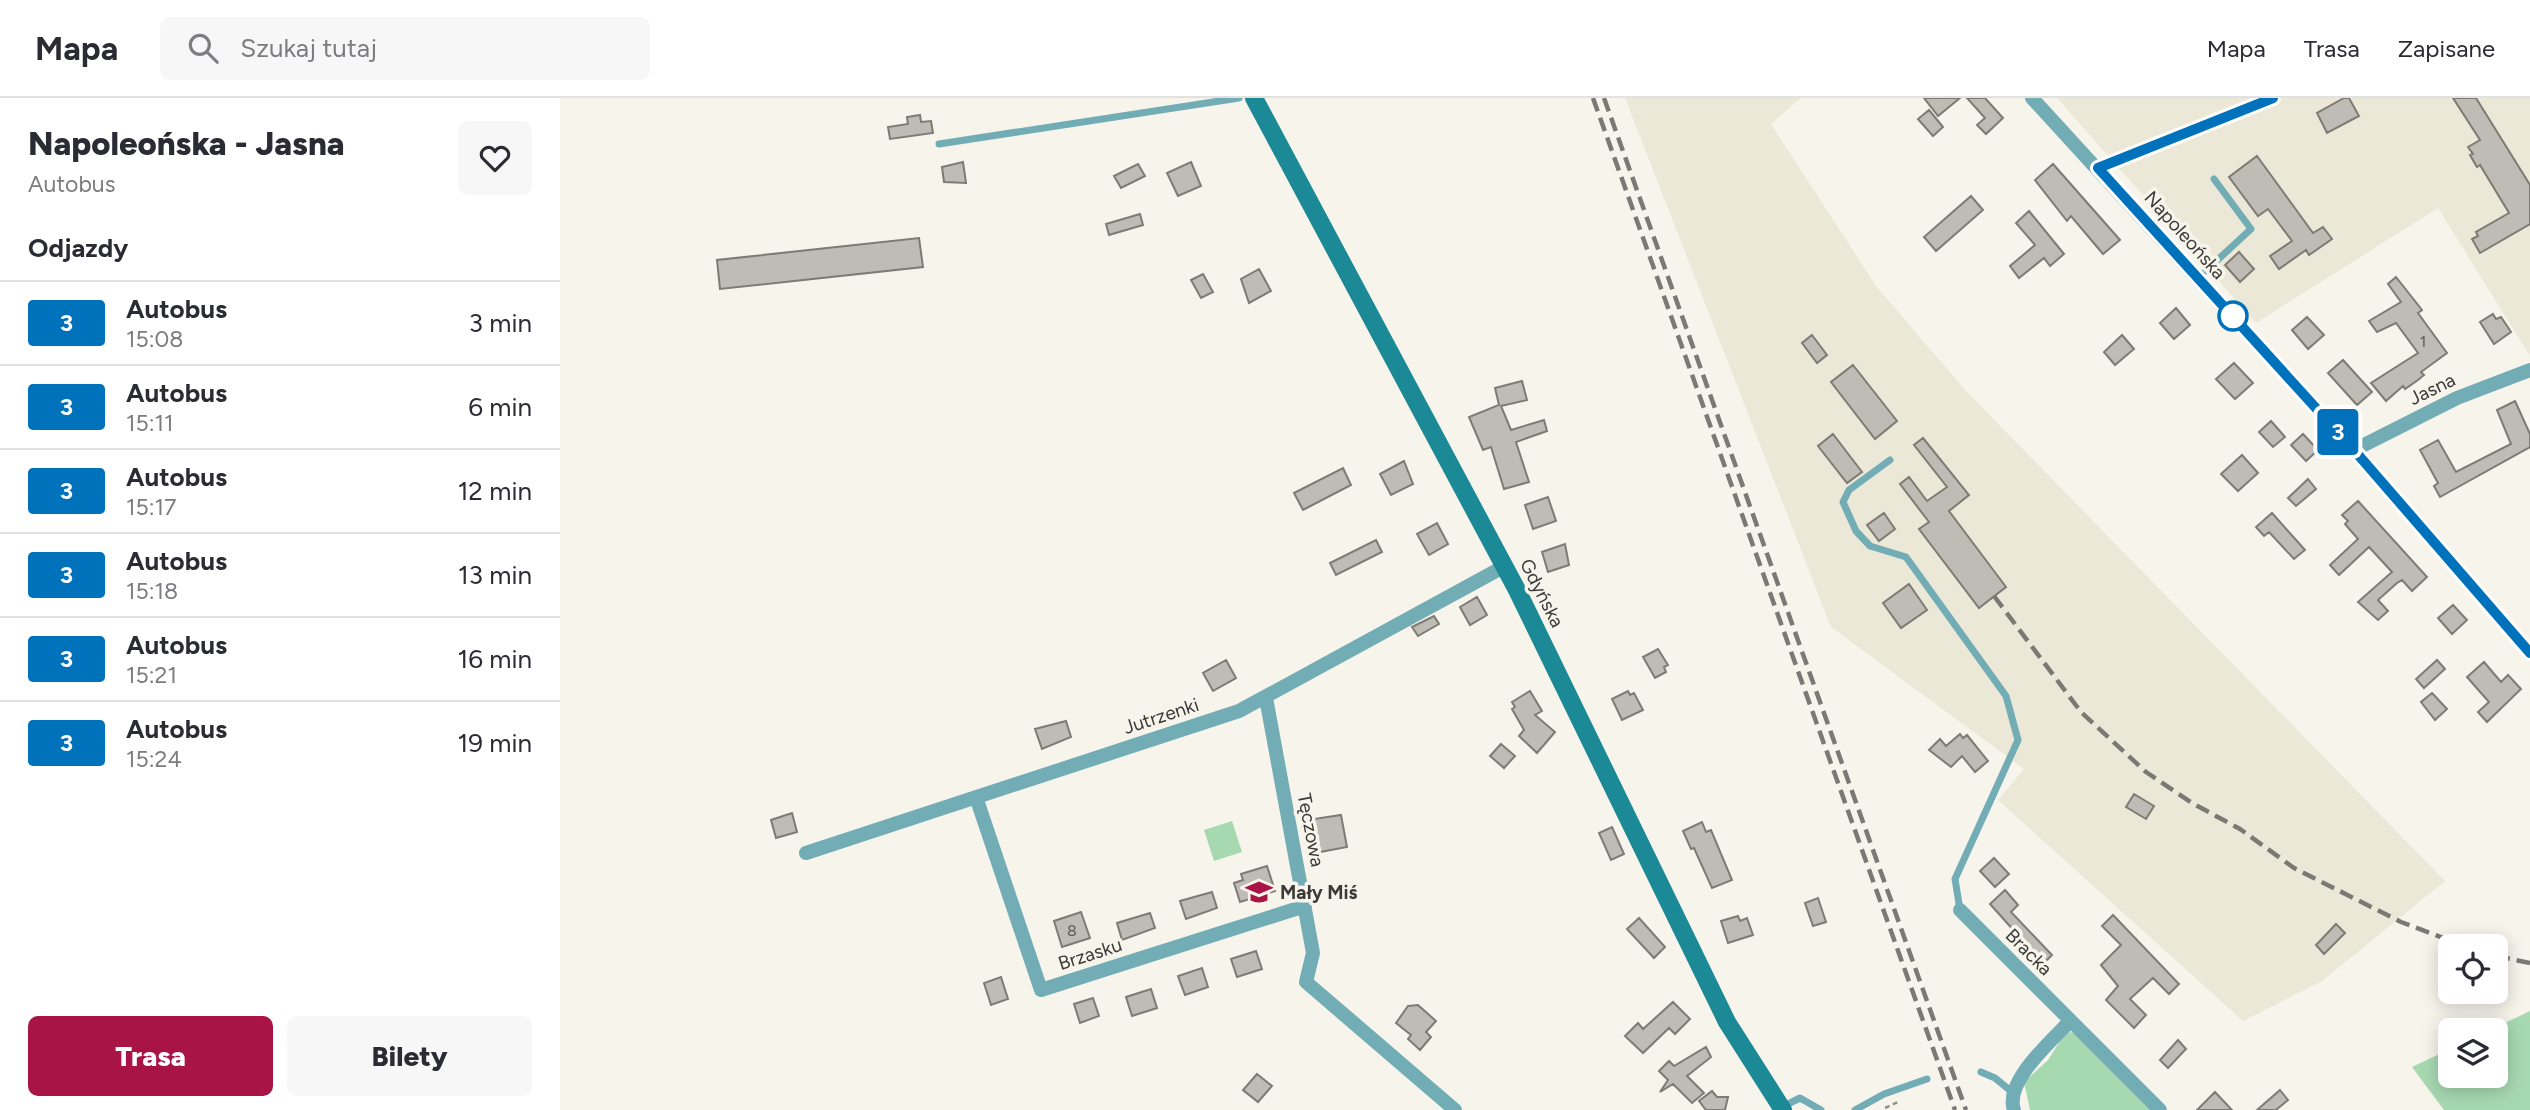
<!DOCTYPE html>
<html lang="pl">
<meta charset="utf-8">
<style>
:root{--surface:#fff;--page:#f7f7f7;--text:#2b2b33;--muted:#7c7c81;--line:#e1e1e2;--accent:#a91446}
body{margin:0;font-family:Figtree,sans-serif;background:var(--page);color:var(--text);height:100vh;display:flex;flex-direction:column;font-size:26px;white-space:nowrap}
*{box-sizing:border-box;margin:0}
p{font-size:23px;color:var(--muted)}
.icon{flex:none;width:38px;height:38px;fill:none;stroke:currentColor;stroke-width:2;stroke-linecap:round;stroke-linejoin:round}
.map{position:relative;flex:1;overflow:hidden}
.sheet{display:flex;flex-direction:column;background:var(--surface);width:560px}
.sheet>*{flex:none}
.badge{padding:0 14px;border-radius:5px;font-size:24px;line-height:46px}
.controls{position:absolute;left:1878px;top:836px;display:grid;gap:14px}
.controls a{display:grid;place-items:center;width:70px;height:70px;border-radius:10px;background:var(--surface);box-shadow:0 4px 18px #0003;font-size:35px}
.map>.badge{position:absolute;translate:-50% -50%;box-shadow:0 0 0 4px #fff}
h2{padding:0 28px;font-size:26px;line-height:63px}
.round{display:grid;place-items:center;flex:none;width:74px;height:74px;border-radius:10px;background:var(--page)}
.overview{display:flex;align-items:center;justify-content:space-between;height:119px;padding:0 28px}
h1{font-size:33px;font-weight:800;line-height:52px}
.cta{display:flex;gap:14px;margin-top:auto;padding:14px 28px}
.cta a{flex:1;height:80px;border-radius:10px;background:var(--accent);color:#fff;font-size:28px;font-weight:800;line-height:80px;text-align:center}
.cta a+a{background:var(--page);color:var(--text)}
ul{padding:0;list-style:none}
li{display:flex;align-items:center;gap:21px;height:84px;padding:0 28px;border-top:2px solid var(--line)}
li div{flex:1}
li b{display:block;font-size:26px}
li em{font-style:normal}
li .badge{min-width:77px;font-weight:700;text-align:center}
header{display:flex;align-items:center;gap:42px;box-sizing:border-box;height:98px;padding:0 35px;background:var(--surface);border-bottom:2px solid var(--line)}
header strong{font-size:33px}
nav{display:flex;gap:38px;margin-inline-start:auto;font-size:24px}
.search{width:490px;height:63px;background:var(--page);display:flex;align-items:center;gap:18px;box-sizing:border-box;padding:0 24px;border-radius:10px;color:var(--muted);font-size:26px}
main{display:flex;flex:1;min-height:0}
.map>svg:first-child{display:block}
</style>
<header>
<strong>Mapa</strong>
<div class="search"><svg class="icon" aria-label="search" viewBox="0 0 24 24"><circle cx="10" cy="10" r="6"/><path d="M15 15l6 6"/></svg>Szukaj tutaj</div>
<nav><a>Mapa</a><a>Trasa</a><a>Zapisane</a></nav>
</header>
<main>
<section class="sheet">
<div class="overview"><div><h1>Napoleońska - Jasna</h1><p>Autobus</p></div><a class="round"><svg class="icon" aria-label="heart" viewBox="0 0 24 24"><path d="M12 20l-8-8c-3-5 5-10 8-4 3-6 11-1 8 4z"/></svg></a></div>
<h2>Odjazdy</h2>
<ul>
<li><span class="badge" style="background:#0072bc;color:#fff">3</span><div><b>Autobus</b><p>15:08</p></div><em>3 min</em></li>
<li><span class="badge" style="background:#0072bc;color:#fff">3</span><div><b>Autobus</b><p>15:11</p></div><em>6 min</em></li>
<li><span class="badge" style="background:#0072bc;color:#fff">3</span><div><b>Autobus</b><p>15:17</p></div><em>12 min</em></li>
<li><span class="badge" style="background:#0072bc;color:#fff">3</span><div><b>Autobus</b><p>15:18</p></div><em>13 min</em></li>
<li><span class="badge" style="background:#0072bc;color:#fff">3</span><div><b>Autobus</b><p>15:21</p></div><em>16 min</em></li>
<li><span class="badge" style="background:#0072bc;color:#fff">3</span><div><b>Autobus</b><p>15:24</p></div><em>19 min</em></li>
</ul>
<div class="cta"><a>Trasa</a><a>Bilety</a></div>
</section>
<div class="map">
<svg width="1970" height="1012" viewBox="0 0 1970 1012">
<rect width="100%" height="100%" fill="#f7f4ec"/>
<path fill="#ece8d8" d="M 1065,0 L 1241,0 L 1211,26 L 1316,188 L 1406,293 L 1885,783 L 1762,883 L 1683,923 L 1438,702 L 1464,671 L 1271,529 Z
M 1497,0 L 1970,0 L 1970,258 L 1878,110 L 1696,225 Z"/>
<path fill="#a7d9b1" d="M 672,723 L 682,754 L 654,763 L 644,732 Z
M 1970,913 L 1970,1012 L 1884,1012 L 1852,969 L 1890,951 L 1890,978 L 1936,978 L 1936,933 L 1928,933 Z
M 1510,934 L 1518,936 L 1594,1012 L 1470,1012 L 1464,984 L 1488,962 L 1502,940 Z"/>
<path fill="#bfbcb5" stroke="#7d7b74" stroke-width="2" d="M 1364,0 L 1400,0 L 1378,18 Z
M 1407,0 L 1425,0 L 1443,20 L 1426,36 L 1417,27 L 1425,20 Z
M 1784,0 L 1789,0 L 1799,18 L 1767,35 L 1757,15 Z
M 1893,0 L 1916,0 L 1970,87 L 1970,126 L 1920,155 L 1912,141 L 1918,138 L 1916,134 L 1949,115 L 1920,67 L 1917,69 L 1910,57 L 1913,56 L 1908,49 L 1920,42 Z
M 1369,12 L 1383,29 L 1373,38 L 1358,21 Z
M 360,17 L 361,24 L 371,23 L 373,35 L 330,41 L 328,29 L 348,26 L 347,19 Z
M 1697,58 L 1753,135 L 1763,129 L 1772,141 L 1749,157 L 1746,152 L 1719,171 L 1710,158 L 1732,143 L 1708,111 L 1698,118 L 1669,79 Z
M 403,64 L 406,85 L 384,84 L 382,69 Z
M 631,64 L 641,88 L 618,98 L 607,75 Z
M 578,66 L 585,78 L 561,90 L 554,78 Z
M 1493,66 L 1560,142 L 1543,156 L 1511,118 L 1507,123 L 1475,82 Z
M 1411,98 L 1423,112 L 1376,153 L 1364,139 Z
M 1469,113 L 1504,156 L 1490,168 L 1484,160 L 1459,180 L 1450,168 L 1475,147 L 1456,125 Z
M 580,116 L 583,127 L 549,137 L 546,126 Z
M 359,140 L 363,169 L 160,191 L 157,162 Z
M 1679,154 L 1694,171 L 1680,184 L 1665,167 Z
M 699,171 L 711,193 L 689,205 L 681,181 Z
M 643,176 L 653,194 L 641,200 L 631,182 Z
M 1836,179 L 1862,212 L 1858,215 L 1887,255 L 1861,274 L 1864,277 L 1858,282 L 1845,291 L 1843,288 L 1826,303 L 1811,285 L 1858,255 L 1836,225 L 1817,234 L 1809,223 L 1841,204 L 1828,186 Z
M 1616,210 L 1630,227 L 1614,241 L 1600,225 Z
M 1933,216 L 1936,221 L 1941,219 L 1951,234 L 1934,246 L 1920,224 Z
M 1747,219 L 1764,237 L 1748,251 L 1732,232 Z
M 1252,237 L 1267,257 L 1257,265 L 1242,245 Z
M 1562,237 L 1574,251 L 1555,267 L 1544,254 Z
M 1783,262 L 1812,294 L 1797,307 L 1768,275 Z
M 1674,265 L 1693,285 L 1675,301 L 1656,281 Z
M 1293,267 L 1337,323 L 1315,341 L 1271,284 Z
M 962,283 L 967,302 L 941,308 L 951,332 L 984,322 L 987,333 L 956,344 L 969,384 L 944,391 L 931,349 L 923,352 L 909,319 L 939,307 L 935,290 Z
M 1955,303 L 1970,336 L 1970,349 L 1880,399 L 1874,388 L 1878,385 L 1860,352 L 1878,342 L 1896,374 L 1951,346 L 1937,312 Z
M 1711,323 L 1725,339 L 1713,349 L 1699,334 Z
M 1273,336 L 1302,374 L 1287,385 L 1258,348 Z
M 1743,336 L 1758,352 L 1746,363 L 1731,347 Z
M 1363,340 L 1409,397 L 1389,413 L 1446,489 L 1419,510 L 1359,431 L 1369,424 L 1340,386 L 1349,379 L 1367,403 L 1387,389 L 1354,347 Z
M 1682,357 L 1698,375 L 1678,393 L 1661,376 Z
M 844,363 L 853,386 L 831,397 L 820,376 Z
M 783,370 L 791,387 L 743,412 L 734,395 Z
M 1748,381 L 1756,391 L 1736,408 L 1728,400 Z
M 988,399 L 996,423 L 973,431 L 965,407 Z
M 1798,403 L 1867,479 L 1852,493 L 1842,482 L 1837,485 L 1818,502 L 1828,513 L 1818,522 L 1798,504 L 1832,474 L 1809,449 L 1779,477 L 1770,467 L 1798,441 L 1785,426 L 1788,423 L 1782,417 Z
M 1324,415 L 1335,431 L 1319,443 L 1307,427 Z
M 1712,415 L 1745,452 L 1734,461 L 1709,434 L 1704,438 L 1696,429 Z
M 877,425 L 888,446 L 869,457 L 857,436 Z
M 816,442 L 822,454 L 776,477 L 770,465 Z
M 1005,446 L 1009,467 L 988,474 L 982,454 Z
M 1349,486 L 1367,512 L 1341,530 L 1323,505 Z
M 917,499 L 927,517 L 910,527 L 900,509 Z
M 1893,507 L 1907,522 L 1892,536 L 1878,520 Z
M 874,518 L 879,526 L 858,538 L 852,529 Z
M 1098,551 L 1108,567 L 1104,569 L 1106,574 L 1095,580 L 1083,559 Z
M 666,562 L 676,580 L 653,593 L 643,575 Z
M 1877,562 L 1885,571 L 1864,590 L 1856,581 Z
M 1924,564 L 1941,584 L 1948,577 L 1961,591 L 1927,624 L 1918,614 L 1929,604 L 1907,579 Z
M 970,593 L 982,613 L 975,617 L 995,634 L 977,655 L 959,638 L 964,632 L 952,611 L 955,609 L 952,604 Z
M 1068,593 L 1070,597 L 1074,595 L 1083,612 L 1062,622 L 1052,601 Z
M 1872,595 L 1887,611 L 1875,622 L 1861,604 Z
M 506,623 L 511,639 L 482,651 L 475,631 Z
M 1400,636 L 1403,640 L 1407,637 L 1428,663 L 1415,674 L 1402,658 L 1391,669 L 1369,652 L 1380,641 L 1386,648 Z
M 941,646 L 955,658 L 944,670 L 930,658 Z
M 1574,696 L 1594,708 L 1586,721 L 1566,709 Z
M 232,715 L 237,734 L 216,740 L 211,722 Z
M 781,717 L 787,749 L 760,754 L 754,721 Z
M 1142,724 L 1146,734 L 1151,732 L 1172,782 L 1152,790 L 1134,750 L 1131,751 L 1123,733 Z
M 1052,729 L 1064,756 L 1051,762 L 1039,735 Z
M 1434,760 L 1449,776 L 1435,789 L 1420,773 Z
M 707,768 L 715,793 L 680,804 L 674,785 L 683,782 L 681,776 Z
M 1445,792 L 1458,807 L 1451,814 L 1492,857 L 1480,869 L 1451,839 L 1456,835 L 1430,806 Z
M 652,794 L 657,810 L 626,821 L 620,803 Z
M 1258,800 L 1266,824 L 1253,828 L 1245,805 Z
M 521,814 L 530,840 L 502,849 L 494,823 Z
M 590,815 L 595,830 L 562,842 L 557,825 Z
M 1553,817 L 1619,886 L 1609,896 L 1593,880 L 1570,901 L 1586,917 L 1574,930 L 1546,902 L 1558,888 L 1541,867 L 1561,847 L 1542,828 Z
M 1178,818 L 1180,823 L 1187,820 L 1193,837 L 1168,845 L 1161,823 Z
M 1079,820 L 1105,849 L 1094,860 L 1067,831 Z
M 1776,826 L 1785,835 L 1764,856 L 1756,847 Z
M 696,853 L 702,871 L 677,879 L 671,861 Z
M 642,870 L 648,889 L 625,897 L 618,878 Z
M 441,879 L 448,901 L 431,907 L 424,885 Z
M 591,891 L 597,910 L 572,918 L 566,899 Z
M 533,900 L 539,918 L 520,925 L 514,906 Z
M 1113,904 L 1130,921 L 1115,936 L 1109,930 L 1083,955 L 1065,938 L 1078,925 L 1083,931 Z
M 858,907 L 876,923 L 866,934 L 871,939 L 860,952 L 848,941 L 851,937 L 836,925 L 848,908 Z
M 1618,942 L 1626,951 L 1608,970 L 1600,962 Z
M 1146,949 L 1151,959 L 1127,978 L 1144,995 L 1132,1005 L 1113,986 L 1100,994 L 1108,982 L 1099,973 L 1109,963 L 1114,968 Z
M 697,976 L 712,988 L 698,1004 L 683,992 Z
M 1720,992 L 1728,1002 L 1716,1012 L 1697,1012 Z
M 1152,993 L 1157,999 L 1168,999 L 1165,1012 L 1146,1012 L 1139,1003 Z
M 1655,994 L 1672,1012 L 1637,1012 Z"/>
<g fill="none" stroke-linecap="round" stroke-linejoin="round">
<path stroke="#93918c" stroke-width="2.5" stroke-dasharray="5 3.5" stroke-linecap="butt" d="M 1325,1010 L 1338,1004"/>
<path stroke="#72adb5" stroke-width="7" d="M 379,46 L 679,0
M 1638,180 L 1691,131 L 1654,81
M 1330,362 L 1289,392 L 1283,404 L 1296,433 L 1310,448 L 1346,459 L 1446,598 L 1458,642 L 1395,781 L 1400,812
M 1421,974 L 1435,980 L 1452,994
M 1222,1009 L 1240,1000 L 1261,1012
M 1295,1012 L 1324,996 L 1367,981"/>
<path stroke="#72adb5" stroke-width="14" d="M 1472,0 L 1794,352 L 1970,555
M 1538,70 L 1713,0
M 1794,352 L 1897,300 L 1970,272
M 706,600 L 753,855 L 746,884 L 895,1012
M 416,699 L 481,892 L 745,808
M 246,755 L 679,613 L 945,468
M 1400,812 L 1600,1012
M 1454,1012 C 1444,983 1492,943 1510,923"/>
<path stroke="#1b8996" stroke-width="18" d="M 694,0 L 957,492 L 1167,924 L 1223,1012"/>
<path stroke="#7b7974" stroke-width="4.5" stroke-dasharray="14 7" stroke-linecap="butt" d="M 1033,0 L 1395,1012
M 1044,0 L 1406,1012
M 1434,498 L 1521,614 L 1586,674 L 1632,705 L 1680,731 L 1734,770 L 1841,824 L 1907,849
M 1936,858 L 1970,865"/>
</g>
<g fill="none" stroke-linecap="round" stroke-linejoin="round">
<defs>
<path id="line" d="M 1713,0 L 1538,70 L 1794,352 L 1970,555"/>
</defs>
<use href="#line" stroke="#fff" stroke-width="16"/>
<use href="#line" stroke="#0072bc" stroke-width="10"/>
</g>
<defs>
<symbol id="school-bare" viewBox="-9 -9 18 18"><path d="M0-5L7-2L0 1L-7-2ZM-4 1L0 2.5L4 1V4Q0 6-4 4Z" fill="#a91446" stroke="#f7f4ec" stroke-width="2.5" paint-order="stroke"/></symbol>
</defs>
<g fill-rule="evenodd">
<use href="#school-bare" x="680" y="775" width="38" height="38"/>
</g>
<circle fill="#fff" stroke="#0072bc" stroke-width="3.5" cx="1673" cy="218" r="14"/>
<g text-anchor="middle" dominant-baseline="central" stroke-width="7" stroke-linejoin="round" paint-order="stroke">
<g font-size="16" fill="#5c5a56">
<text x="1863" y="243">1</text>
<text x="512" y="832">8</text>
</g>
<g font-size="19" fill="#3b3a37" stroke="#f7f4ec">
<text transform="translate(1625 137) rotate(48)">Napoleońska</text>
<text transform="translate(1872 291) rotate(-26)">Jasna</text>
<text transform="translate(982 495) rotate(63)">Gdyńska</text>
<text transform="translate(601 618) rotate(-18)">Jutrzenki</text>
<text transform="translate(751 732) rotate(79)">Tęczowa</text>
<text transform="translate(1469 854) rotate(45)">Bracka</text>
<text transform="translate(530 856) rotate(-18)">Brzasku</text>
</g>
<g font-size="19" font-weight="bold" fill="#3b3a37" stroke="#f7f4ec" text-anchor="start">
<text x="720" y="794">Mały Miś</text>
</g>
</g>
</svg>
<div class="controls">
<a><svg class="icon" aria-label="locate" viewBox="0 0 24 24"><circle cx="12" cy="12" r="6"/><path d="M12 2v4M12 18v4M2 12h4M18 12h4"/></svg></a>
<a><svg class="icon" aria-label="layers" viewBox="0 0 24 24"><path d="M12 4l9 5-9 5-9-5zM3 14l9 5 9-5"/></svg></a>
</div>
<b class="badge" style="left:1778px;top:334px;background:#0072bc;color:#fff">3</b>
</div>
</main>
